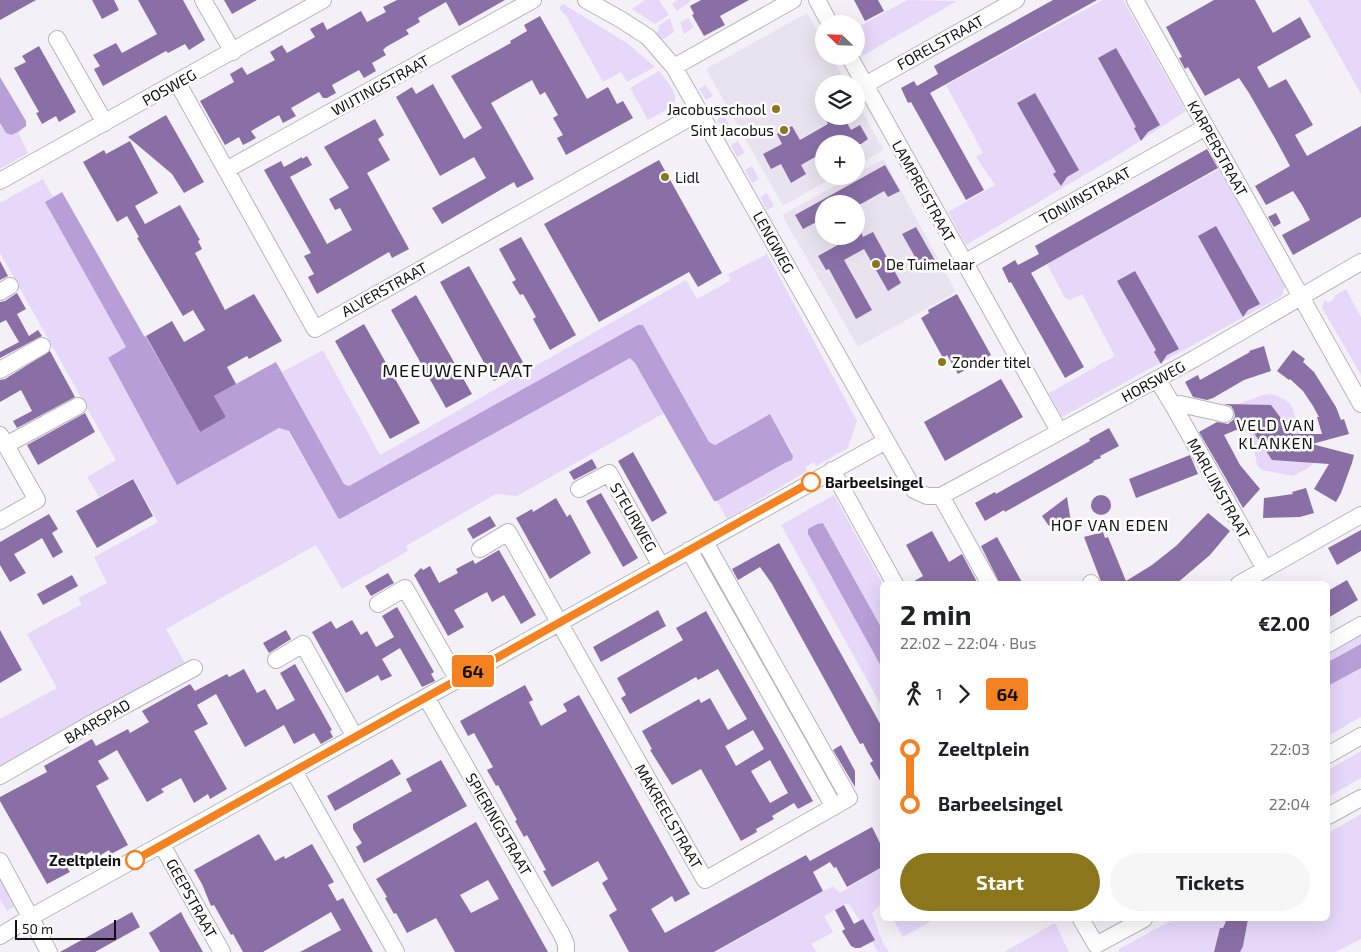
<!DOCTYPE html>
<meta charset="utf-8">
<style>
:root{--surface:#fff;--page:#f6f6f6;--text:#202124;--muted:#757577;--accent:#8b761b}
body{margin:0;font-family:"Exo 2",sans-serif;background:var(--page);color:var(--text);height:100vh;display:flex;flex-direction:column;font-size:19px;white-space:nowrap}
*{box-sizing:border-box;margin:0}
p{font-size:16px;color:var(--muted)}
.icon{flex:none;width:28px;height:28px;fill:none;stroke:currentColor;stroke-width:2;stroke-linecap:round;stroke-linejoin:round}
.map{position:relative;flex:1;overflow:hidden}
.panel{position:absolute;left:880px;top:581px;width:450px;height:340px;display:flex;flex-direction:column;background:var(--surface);border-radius:8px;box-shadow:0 5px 20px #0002}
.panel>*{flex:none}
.badge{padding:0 10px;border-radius:4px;font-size:18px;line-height:32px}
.needle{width:32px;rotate:293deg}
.tools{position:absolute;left:815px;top:15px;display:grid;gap:10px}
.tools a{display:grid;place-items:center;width:50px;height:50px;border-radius:50%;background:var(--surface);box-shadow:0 5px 20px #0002;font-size:25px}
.scale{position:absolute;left:15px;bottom:12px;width:101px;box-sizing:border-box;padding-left:5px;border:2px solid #111012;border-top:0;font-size:14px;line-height:18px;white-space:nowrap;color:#111012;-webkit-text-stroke:4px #fff;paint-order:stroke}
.map>.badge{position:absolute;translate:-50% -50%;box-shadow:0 0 0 2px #fff}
.legs{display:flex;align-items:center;gap:8px;height:55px;padding:0 20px;font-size:16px}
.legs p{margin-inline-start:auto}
.head{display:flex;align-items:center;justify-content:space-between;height:85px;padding:0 20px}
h1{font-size:28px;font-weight:700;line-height:38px}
.primary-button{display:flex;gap:10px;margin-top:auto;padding:10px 20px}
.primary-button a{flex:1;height:58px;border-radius:30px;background:var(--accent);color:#fff;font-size:20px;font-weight:700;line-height:58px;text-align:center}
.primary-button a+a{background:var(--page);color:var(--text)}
ul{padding:0 20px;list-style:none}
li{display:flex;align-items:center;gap:18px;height:55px;font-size:19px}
li i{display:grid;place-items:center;width:8px;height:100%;margin:0 6px;background:currentColor}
li i::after{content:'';width:12px;height:12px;margin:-6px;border:4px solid;border-radius:50%;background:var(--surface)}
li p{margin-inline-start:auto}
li:first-child i{background:linear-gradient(#0000 50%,currentColor 0)}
li:last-child i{background:linear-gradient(currentColor 50%,#0000 0)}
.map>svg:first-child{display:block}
</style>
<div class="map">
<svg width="1361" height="952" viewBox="0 0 1361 952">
<rect width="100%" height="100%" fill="#f3f1f7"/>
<path fill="#e9e3ef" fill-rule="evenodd" d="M 807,13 L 824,43 L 824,56 L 831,56 L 847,84 L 824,84 L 824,116 L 856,116 L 856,101 L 884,150 L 856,165 L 856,144 L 824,144 L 824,176 L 836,176 L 783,206 L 706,69 Z
M 884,159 L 956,292 L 858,347 L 782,215 L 853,176 L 856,176 L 856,174 ZM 824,204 L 856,204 L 856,236 L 824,236 Z"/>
<path fill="#e7d8fa" d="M 645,0 L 659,0 L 669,15 L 655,24 L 632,9 Z
M 678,0 L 690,0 L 691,1 L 677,11 L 672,4 Z
M 907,0 L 957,1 L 862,56 L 856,46 L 856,28 Z
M 1103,0 L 1123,0 L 1186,111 L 1123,152 L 966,245 L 948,212 L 995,185 L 976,157 L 983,153 L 946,85 Z
M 1308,0 L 1361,0 L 1361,94 Z
M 563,4 L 627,43 L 655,67 L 627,82 L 621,72 L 603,82 L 565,14 L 564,15 L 559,7 Z
M 670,18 L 674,32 L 662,40 L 656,33 L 660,28 L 658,26 Z
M 688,18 L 694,27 L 684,34 L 680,23 Z
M 659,71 C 684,101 680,103 648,120 L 630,88 Z
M 706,85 L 713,96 L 706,100 L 699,89 Z
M 724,116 L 731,128 L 724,132 L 717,120 Z
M 0,123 L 6,133 L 11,135 L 18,132 L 28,153 L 0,169 Z
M 738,141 L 745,153 L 737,157 L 731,145 Z
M 752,166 L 759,179 L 752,183 L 745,170 Z
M 1221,168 L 1285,286 L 1282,296 L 1062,417 L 1049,393 L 1115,356 L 1082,294 L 1070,300 L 1065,298 L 1047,264 Z
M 43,179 L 53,197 L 45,202 L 126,347 L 108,359 L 177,484 L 279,428 L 288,431 L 338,518 L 352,513 L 630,357 L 635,363 L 664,413 L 517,496 L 496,494 L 406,546 L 408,551 L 342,589 L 316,545 L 166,629 L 186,665 L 0,770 L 0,719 L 57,688 L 27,634 L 82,604 L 78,598 L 107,583 L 94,557 L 158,522 L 133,478 L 99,497 L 87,477 L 116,460 L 0,253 L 0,203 Z
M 767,193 L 774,206 L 767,210 L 760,197 Z
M 767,254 L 857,421 L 848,448 L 816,466 L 814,462 L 805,467 L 807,471 L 727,519 L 717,501 L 791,460 L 792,452 L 770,414 L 714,445 L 709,442 L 643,325 L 349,486 L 344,484 L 282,372 L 323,350 L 380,455 L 686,280 L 697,299 L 730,281 L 728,274 Z
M 1346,289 L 1361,317 L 1361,375 L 1322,308 L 1324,301 L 1326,300 L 1328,303 L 1335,298 L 1334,296 Z
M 1272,394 C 1294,402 1292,406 1298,426 L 1305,430 L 1308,434 L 1314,463 L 1308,468 L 1293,476 L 1262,470 L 1257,465 L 1252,436 L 1242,430 L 1238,404 L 1263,395 Z
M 834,495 L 883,584 L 882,629 L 823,523 L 808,529 L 808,534 L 882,668 L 882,707 L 781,525 Z
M 1361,629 L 1361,644 L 1328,662 L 1328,648 Z
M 1361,668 L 1361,717 L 1328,736 L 1328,686 Z
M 1361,751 L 1361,778 L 1328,797 L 1328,770 Z
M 1361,814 L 1361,939 L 1336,952 L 1119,952 L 1119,949 L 1174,919 L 1328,919 L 1328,833 Z
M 882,867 L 882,903 L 872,913 L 882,941 L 889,952 L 878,952 L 850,905 L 845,904 L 824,916 L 833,932 L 811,944 L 817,952 L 716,952 L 833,886 L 840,893 Z
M 0,879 L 15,906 L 7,911 L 0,899 Z
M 893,919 L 935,919 L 903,937 Z
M 1055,923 L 1069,952 L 1004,952 Z"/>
<path fill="#b89ed7" d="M 0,77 L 26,121 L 26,126 L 18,132 L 11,135 L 6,133 L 0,123 Z
M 62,192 L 144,336 L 146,337 L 199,430 L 198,432 L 227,416 L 225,416 L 214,396 L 276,362 L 344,484 L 349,486 L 638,325 L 643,325 L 709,442 L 715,445 L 770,414 L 793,456 L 792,460 L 785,463 L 717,501 L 714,501 L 635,363 L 630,358 L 340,519 L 338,518 L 289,431 L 279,428 L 177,485 L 108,358 L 126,347 L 45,202 Z
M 823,523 L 882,629 L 882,668 L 808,534 L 808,529 L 817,524 Z
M 1361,644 L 1361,668 L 1328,686 L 1328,662 Z"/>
<path fill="#896fa6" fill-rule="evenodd" d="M 0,0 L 36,0 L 0,20 Z
M 92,0 L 114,0 L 119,10 L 102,19 Z
M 138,0 L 183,0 L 205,40 L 189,50 L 185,44 L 168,53 L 166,51 L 103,86 L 94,69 L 100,66 L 93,55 L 116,43 L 122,53 L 157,34 Z
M 224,0 L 257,0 L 232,14 Z
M 397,0 L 505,0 L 459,26 L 446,2 L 418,18 L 420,22 L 406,30 L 409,34 L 386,47 L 383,50 L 386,55 L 372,63 L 376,71 L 364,78 L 359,70 L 332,85 L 336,93 L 327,98 L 323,98 L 319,92 L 291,108 L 296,116 L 283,123 L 279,115 L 251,131 L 256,138 L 249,142 L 243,145 L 239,137 L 225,145 L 200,101 L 234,82 L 230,74 L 242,67 L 247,75 L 275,60 L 270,52 L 282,45 L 287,53 L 315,37 L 310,29 L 323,22 L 327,30 L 361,11 L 367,22 L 386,12 L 383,7 Z
M 701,0 L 749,0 L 720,16 L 725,25 L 704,36 L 692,15 L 694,14 L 690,6 Z
M 854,0 L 878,0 L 884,11 L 865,21 Z
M 1053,0 L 1097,0 L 930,93 L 984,190 L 966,200 L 911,102 L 908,103 L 901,88 L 914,81 L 917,86 L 938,74 L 934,66 Z
M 1214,0 L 1255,0 L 1273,33 L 1300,17 L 1311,37 L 1257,67 L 1269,88 L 1286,79 L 1302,106 L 1313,125 L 1295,135 L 1307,156 L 1361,126 L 1361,217 L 1293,255 L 1282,235 L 1310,220 L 1302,205 L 1293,191 L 1266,205 L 1255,186 L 1290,166 L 1276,140 L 1249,93 L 1239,78 L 1205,96 L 1188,67 L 1185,69 L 1179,58 L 1182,57 L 1166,27 Z
M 540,16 L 587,99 L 608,87 L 617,104 L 623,101 L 633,118 L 566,155 L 557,138 L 563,135 L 553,118 L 558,115 L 545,92 L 540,95 L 532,80 L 505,95 L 491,103 L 534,179 L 517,188 L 514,182 L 442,224 L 432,208 L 486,178 L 474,157 L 440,176 L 396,97 L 412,87 L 416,94 L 433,84 L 464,139 L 482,128 L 451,76 L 511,43 L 510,41 L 527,31 L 524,25 Z
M 39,46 L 76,112 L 59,122 L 56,116 L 42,124 L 36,113 L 39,112 L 14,68 L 26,62 L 22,56 Z
M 1116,48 L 1160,125 L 1148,132 L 1141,141 L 1134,128 L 1136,127 L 1098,58 Z
M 1035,93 L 1079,170 L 1067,177 L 1061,186 L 1053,174 L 1056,172 L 1017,103 Z
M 166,115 L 204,182 L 184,193 L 172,174 L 128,137 Z
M 824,116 L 843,116 L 851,130 L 860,125 L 868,139 L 861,144 L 824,144 L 824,152 L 801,165 L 806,174 L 791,183 L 781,164 L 771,169 L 763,154 L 782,144 L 777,134 L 792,126 L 800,140 L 828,124 Z
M 375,119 L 384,135 L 378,139 L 390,160 L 367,173 L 409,249 L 392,258 L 389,252 L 317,294 L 308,277 L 314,274 L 304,256 L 311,253 L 264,170 L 281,161 L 284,167 L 302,157 L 302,159 L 307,156 L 312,165 L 290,177 L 327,244 L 352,230 L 340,208 L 335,210 L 329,199 L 349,188 L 324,147 Z
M 130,141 L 158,193 L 135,206 L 145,224 L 180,205 L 200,240 L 198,241 L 202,249 L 195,253 L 225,310 L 254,294 L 282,341 L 249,359 L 247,356 L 227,367 L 236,384 L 214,396 L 226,417 L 200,432 L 146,336 L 172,321 L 184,342 L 205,330 L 193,310 L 183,316 L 137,238 L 139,237 L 127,216 L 117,222 L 83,162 L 104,150 L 106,154 Z
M 1207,149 L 1218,168 L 1031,273 L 1084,367 L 1065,378 L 1011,282 L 1009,283 L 1002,268 L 1015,260 L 1018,265 L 1039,254 L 1035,246 Z
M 659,160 L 722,273 L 698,287 L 689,272 L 599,322 L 544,224 Z
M 885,165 L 900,191 L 888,197 L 884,191 L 861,204 L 824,204 L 824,218 L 803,229 L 795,215 Z
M 1276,213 L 1281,223 L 1274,227 L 1268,217 Z
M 1216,226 L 1260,304 L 1248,310 L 1243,317 L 1198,236 Z
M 916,227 L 937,264 L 923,271 L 902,234 Z
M 861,232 L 863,237 L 873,232 L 901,283 L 888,291 L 864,249 L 844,260 L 872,310 L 856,319 L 829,269 L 826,270 L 818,256 L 852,237 L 856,236 L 856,235 Z
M 521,237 L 576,335 L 550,350 L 533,319 L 536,317 L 523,294 L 520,295 L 512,282 L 516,280 L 499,249 Z
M 0,261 L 8,276 L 0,280 Z
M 469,266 L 524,364 L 494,381 L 440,282 Z
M 1135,271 L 1179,349 L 1167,355 L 1161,364 L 1154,352 L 1156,350 L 1117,281 Z
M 17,293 L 26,309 L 17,314 L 29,336 L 38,330 L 42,336 L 0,358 L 0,352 L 19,342 L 6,320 L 0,323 L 0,302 L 5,301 Z
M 957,294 L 991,355 L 958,374 L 947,355 L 943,358 L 921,318 L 929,313 L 928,310 Z
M 416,295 L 472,394 L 446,408 L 391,310 Z
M 364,324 L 420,423 L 390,439 L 335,341 Z
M 1264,346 L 1271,371 L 1244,380 L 1213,398 L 1207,400 L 1193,397 L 1185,382 L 1198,375 L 1200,380 L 1250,352 L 1249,351 Z
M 1293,350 L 1305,359 L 1303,362 L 1314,372 L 1336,407 L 1341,420 L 1344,419 L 1349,434 L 1312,444 L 1354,455 L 1352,463 L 1341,493 L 1336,502 L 1314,489 L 1329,464 L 1272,460 L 1252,430 L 1236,430 L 1224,435 L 1240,465 L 1260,489 L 1243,508 L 1199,432 L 1217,422 L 1228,424 L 1233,420 L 1235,416 L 1234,411 L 1231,406 L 1224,404 L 1271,405 L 1293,434 L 1322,434 L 1317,417 L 1319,417 L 1313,406 L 1303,391 L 1290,379 L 1289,380 L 1277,371 Z
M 50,351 L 75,397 L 17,428 L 13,421 L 32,411 L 21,390 L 0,402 L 0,380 L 5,379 Z
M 1001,379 L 1023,417 L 945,461 L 924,422 Z
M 85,413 L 95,432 L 38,465 L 27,445 Z
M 1109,428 L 1119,446 L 1100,456 L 1101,458 L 1093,461 L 1094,462 L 1064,479 L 1005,512 L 1004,510 L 985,521 L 975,503 L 995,492 L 996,494 L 1090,441 L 1089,439 Z
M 633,452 L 667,513 L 652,522 L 618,461 Z
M 1190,455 L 1198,474 L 1136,498 L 1129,479 Z
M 592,459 L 597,468 L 574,480 L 569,472 Z
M 133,479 L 153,516 L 97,548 L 76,511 Z
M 1306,488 L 1314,513 L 1300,517 L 1263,518 L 1264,498 L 1293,494 L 1292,492 Z
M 601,493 L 638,558 L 623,567 L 586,501 Z
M1091 505a10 10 0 1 1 20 0a10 10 0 1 1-20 0Z
M 1067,497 L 1071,522 L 1049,526 L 1042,516 Z
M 556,498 L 567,517 L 570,514 L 591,553 L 550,579 L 516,518 L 532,509 L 533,512 Z
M 1208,513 L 1230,531 L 1210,555 L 1176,584 L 1102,584 L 1084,537 L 1103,532 L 1105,538 L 1108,537 L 1126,581 L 1152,565 L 1176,546 Z
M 49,514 L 58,529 L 52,533 L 63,552 L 53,558 L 42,538 L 27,547 L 14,554 L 26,573 L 10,582 L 0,565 L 0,542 Z
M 490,516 L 496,526 L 473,539 L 467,529 Z
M 1361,530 L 1361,551 L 1337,565 L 1328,548 Z
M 932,531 L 949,562 L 962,554 L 978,584 L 909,584 L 923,576 L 906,545 Z
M 997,537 L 1008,557 L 1023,584 L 1000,584 L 981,546 Z
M 779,543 L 882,727 L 882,784 L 870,763 L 873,761 L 868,753 L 863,743 L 860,744 L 772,584 L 760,567 L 738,580 L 732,569 Z
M 499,550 L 536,615 L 521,624 L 504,595 L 492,602 L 487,592 L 454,610 L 464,627 L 448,636 L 414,575 L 421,568 L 423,570 L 430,566 L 439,583 L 458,573 L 456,569 L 473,560 L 475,564 Z
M 388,573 L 394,583 L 371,596 L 365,586 Z
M 72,575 L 78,586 L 43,605 L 37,594 Z
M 1347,580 L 1358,600 L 1328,618 L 1328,591 Z
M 397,607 L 434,672 L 431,674 L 435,681 L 422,687 L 400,648 L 382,659 L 392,676 L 381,681 L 378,675 L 346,693 L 312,632 L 331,621 L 336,629 L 352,620 L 361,635 L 367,631 L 376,647 L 394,637 L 382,616 Z
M 658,610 L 666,626 L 601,662 L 593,647 Z
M 706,611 L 813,801 L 798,809 L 794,803 L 772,816 L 774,819 L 756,829 L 757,832 L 741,841 L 701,769 L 672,785 L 650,750 L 652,749 L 642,731 L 699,699 L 701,703 L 710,698 L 728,730 L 747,719 L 718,669 L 698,680 L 696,677 L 630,714 L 621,698 L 626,695 L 617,678 L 683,640 L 676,628 ZM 753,730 L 764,749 L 736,766 L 725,746 ZM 770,760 L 788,793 L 770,803 L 751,771 Z
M 0,630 L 22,670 L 0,683 Z
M 286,630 L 291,639 L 269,653 L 263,643 Z
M 295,664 L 332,730 L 330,731 L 333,737 L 321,744 L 314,733 L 294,744 L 284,725 L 245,747 L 216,694 L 197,705 L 208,724 L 194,731 L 227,789 L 210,799 L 208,794 L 194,803 L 181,778 L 161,789 L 164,792 L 147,802 L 117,750 L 98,761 L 109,779 L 96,786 L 128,845 L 111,854 L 109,850 L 96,858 L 92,851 L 66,866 L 70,872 L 47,884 L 0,801 L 0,797 L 47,772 L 44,766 L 92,739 L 96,746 L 128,729 L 130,733 L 149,722 L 142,711 L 190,684 L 195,691 L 227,674 L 229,677 L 244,669 L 257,693 L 265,689 L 277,710 L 295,700 L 280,673 Z
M 525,685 L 533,700 L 529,702 L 541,726 L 567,711 L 563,704 L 579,695 L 690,894 L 675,902 L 672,896 L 651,909 L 665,933 L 806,855 L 810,861 L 872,827 L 882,847 L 882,867 L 847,887 L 836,867 L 834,868 L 830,862 L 813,872 L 823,891 L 714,952 L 629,952 L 609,915 L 617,910 L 602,883 L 608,879 L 598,861 L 552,887 L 543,871 L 546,870 L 527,835 L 524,837 L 515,821 L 517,820 L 498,785 L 496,786 L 487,770 L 493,767 L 474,733 L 468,736 L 460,721 Z
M 841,745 L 855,771 L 855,787 L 833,750 Z
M 392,759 L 401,774 L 335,811 L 327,796 Z
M 441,760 L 467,806 L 364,863 L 356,847 L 362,843 L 353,829 L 353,824 L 412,791 L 406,779 Z
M 476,822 L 482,833 L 548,952 L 455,952 L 436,918 L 407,933 L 396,913 L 394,914 L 385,898 L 387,897 L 376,879 ZM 488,880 L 499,899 L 471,913 L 460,895 Z
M 259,834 L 275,861 L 284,856 L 285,859 L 312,844 L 334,882 L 328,885 L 337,901 L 343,898 L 373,952 L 300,952 L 341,930 L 331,912 L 263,952 L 243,952 L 233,934 L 231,935 L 214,905 L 211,906 L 202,884 L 194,870 Z
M 844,905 L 854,924 L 863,919 L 875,940 L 860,948 L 855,948 L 851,946 L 842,931 L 845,929 L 835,910 Z
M 132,912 L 140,927 L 95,952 L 60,952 Z
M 181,912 L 185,920 L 203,952 L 160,952 L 149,933 Z
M 1227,919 L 1248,919 L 1243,946 L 1240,952 L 1214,952 L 1220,928 L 1223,928 Z"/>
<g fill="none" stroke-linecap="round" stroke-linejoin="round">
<defs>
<path id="street" d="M 203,0 L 233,52
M 586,0 L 620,19 L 648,37 L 674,67 L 914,490 L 927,496 L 941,496 L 1194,359 L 1361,262
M 817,0 L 830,24
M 1135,0 L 1361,404
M 57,39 L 105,123
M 849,56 L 1059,431
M 674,67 L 793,0
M 177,82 L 315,329 L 700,112
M 865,85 L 1016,0
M 226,170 L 533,0
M 0,181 L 323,0
M 964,263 L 1206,127
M 0,292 L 10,286
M 0,370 L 42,346
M 1157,379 L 1174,407 L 1265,569
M 1174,407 L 1180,404 L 1225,414
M 0,435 L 37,500 L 0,521
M 6,445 L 78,406
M 832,470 L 895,584
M 579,489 L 609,473 L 661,566
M 941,496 L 990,584
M 480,549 L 508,532 L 705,880 L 849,798 L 705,542
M 689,550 L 834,807
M 1091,583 L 1092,584
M 1239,584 L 1361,515
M 378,604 L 405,588 L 458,680
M 1328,644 L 1361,625
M 276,660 L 303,644 L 355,737
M 426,697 L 561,933 L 566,944 L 566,952
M 1328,755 L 1361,736
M 294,771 L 396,952
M 0,776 L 94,722 L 194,668
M 1328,816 L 1361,798
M 162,845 L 222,952
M 0,861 L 49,952
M 1081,919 L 1096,945 L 1144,919
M 0,936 L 31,917 L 886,441"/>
</defs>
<use href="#street" stroke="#b7b5ba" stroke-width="18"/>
<use href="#street" stroke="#fff" stroke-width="16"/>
</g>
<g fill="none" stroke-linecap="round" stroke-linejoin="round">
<defs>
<path id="line-1" d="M 135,860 L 811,482"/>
</defs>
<use href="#line-1" stroke="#fff" stroke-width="11"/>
<use href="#line-1" stroke="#f58220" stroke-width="8"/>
</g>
<g fill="#8b761b" stroke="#fff" stroke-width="2">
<circle cx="776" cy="109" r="5"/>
<circle cx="784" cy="130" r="5"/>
<circle cx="665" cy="177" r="5"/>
<circle cx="876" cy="264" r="5"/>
<circle cx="942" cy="362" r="5"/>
</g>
<g fill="#fff" stroke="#f58220" stroke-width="2.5">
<circle cx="811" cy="482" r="9"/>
<circle cx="135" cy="860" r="9"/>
</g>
<g text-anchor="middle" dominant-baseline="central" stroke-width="5" stroke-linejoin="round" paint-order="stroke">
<g font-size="15" fill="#111012" stroke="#fff">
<text transform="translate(940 42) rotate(-29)">FORELSTRAAT</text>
<text transform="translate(380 85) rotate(-29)">WIJTINGSTRAAT</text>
<text transform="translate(169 87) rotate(-29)">POSWEG</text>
<text transform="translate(1218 148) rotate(61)">KARPERSTRAAT</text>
<text transform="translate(924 191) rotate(61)">LAMPREISTRAAT</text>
<text transform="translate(1085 195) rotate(-29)">TONIJNSTRAAT</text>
<text transform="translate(774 242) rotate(61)">LENGWEG</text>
<text transform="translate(384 289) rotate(-29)">ALVERSTRAAT</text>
<text transform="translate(1153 381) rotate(-28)">HORSWEG</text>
<text transform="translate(1219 488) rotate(61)">MARLIJNSTRAAT</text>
<text transform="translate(634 517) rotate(60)">STEURWEG</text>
<text transform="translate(97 721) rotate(-30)">BAARSPAD</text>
<text transform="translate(669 816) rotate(60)">MAKREELSTRAAT</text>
<text transform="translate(499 824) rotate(60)">SPIERINGSTRAAT</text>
<text transform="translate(192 898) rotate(61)">GEEPSTRAAT</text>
</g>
<g font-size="15" fill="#111012" stroke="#fff" text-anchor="start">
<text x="766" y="109" text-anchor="end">Jacobusschool</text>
<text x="774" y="130" text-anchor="end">Sint Jacobus</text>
<text x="675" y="177">Lidl</text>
<text x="886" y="264">De Tuimelaar</text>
<text x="952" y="362">Zonder titel</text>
</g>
<g font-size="15" font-weight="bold" fill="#111012" stroke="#fff" text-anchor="start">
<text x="825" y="482">Barbeelsingel</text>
<text x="121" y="860" text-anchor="end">Zeeltplein</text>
</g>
<g font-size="16" letter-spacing="1" fill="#111012" stroke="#fff">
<text x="1276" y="424">VELD VAN<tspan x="1276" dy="18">KLANKEN</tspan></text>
<text x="1110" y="524">HOF VAN EDEN</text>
</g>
<g font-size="18" letter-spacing="1" fill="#111012" stroke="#fff">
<text x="458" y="370">MEEUWENPLAAT</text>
</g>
</g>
</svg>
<div class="tools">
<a><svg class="needle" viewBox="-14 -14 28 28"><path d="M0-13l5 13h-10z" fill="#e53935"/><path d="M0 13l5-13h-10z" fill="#757577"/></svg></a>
<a><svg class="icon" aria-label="layers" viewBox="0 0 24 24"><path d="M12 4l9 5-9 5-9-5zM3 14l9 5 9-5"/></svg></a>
<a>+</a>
<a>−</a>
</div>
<div class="scale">50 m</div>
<b class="badge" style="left:473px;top:671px;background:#f58220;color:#111">64</b>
<section class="panel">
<div class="head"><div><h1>2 min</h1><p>22:02 – 22:04 · Bus</p></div><b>€2.00</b></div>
<div class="legs"><svg class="icon" aria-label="walk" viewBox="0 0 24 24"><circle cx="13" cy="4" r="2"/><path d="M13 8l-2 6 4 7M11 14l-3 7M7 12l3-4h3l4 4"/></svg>1<svg class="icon" aria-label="forward" viewBox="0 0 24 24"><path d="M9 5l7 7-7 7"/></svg><b class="badge" style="background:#f58220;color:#111">64</b></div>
<ul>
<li><i style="color:#f58220"></i><b>Zeeltplein</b><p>22:03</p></li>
<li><i style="color:#f58220"></i><b>Barbeelsingel</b><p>22:04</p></li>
</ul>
<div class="primary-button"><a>Start</a><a>Tickets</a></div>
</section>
</div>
